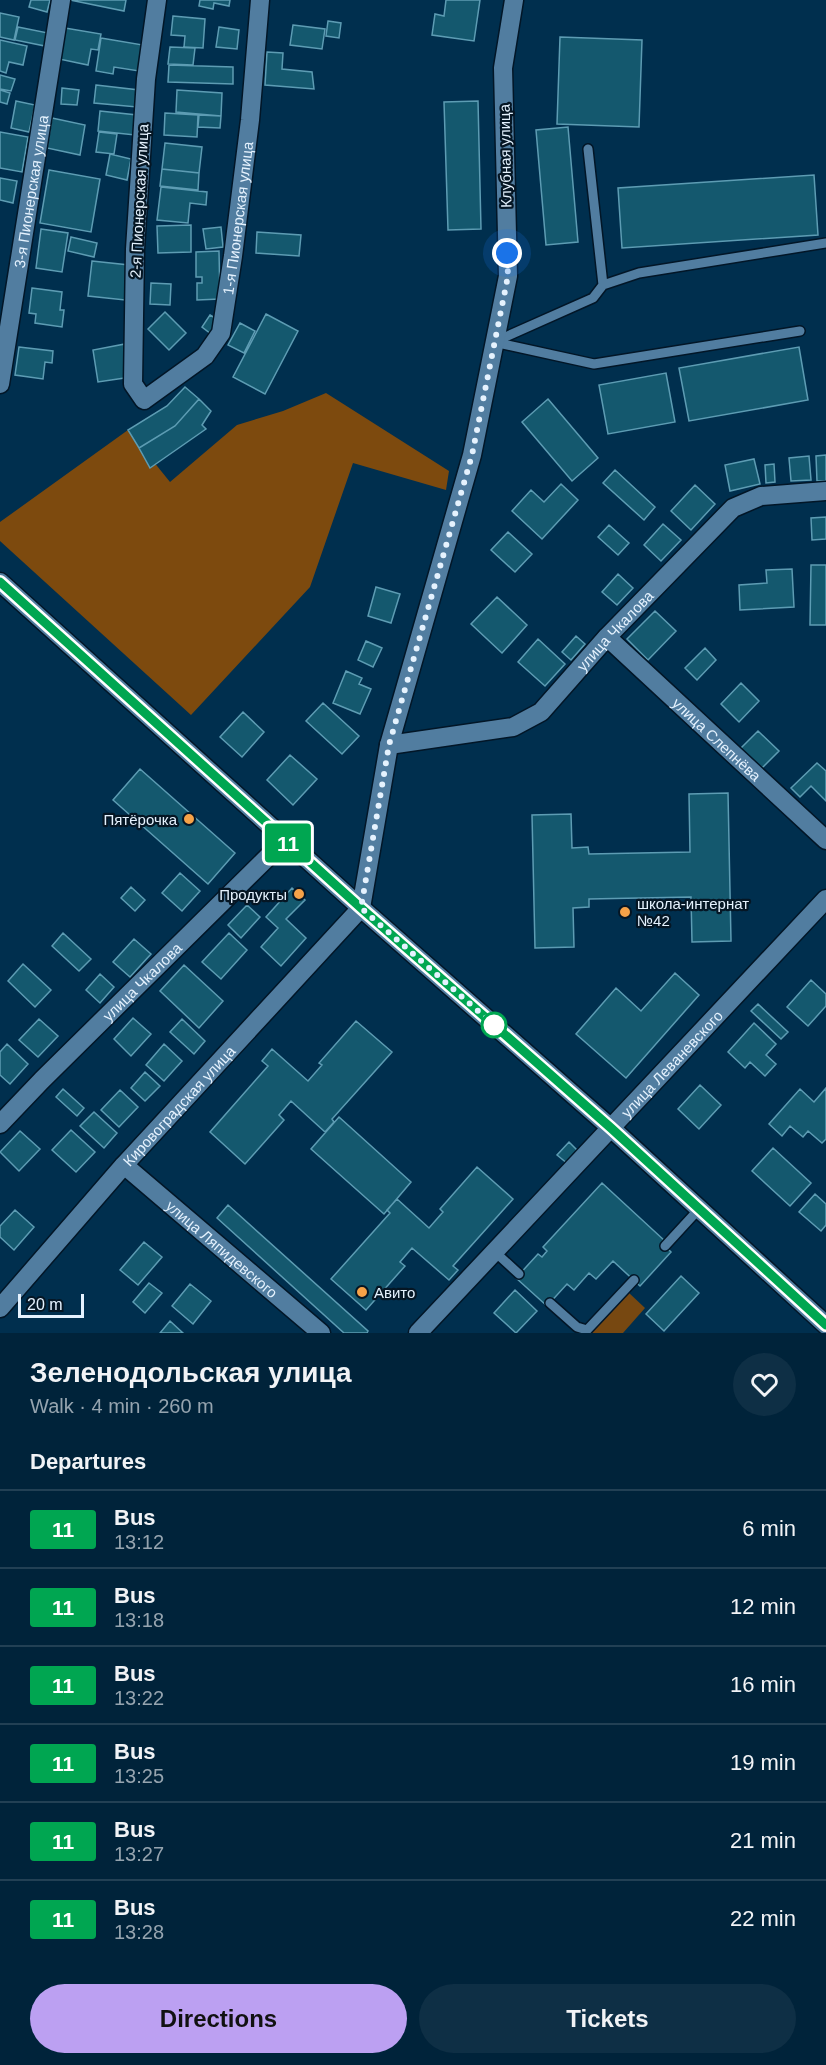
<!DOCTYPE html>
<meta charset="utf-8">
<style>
:root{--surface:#00233a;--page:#0e2f45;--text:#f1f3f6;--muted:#95a4af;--line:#224054;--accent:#bca0f2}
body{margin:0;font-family:Helvetica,sans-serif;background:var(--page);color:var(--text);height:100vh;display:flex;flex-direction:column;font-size:22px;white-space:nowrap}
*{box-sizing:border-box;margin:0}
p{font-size:20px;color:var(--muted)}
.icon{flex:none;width:33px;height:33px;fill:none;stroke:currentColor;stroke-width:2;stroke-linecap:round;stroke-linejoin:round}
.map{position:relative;height:1333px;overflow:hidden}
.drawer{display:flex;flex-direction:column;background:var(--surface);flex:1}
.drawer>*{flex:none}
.badge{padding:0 12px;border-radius:4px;font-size:21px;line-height:39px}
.scale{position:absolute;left:18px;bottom:15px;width:66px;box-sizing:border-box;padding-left:6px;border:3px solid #e5f2fe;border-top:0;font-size:16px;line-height:21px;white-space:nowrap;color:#e5f2fe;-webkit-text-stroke:4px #051624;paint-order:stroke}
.you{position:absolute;width:30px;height:30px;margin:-15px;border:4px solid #fff;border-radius:50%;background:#1a73e8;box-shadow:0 0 0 9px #1a73e833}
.map>.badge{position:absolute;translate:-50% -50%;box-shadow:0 0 0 3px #fff}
h2{padding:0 30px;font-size:22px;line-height:54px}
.round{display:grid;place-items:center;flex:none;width:63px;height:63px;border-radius:32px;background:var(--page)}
.head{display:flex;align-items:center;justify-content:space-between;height:102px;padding:0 30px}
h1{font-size:28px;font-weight:700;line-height:45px}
.primary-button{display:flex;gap:12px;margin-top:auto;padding:12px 30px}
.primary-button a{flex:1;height:69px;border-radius:36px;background:var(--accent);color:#111;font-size:24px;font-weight:700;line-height:69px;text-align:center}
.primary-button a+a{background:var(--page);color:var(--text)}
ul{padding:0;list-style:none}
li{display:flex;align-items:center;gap:18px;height:78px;padding:0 30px;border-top:2px solid var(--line)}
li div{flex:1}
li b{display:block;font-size:22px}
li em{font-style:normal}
li .badge{min-width:66px;font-weight:700;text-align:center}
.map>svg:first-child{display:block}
</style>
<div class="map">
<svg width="826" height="1333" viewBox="0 0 826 1333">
<rect width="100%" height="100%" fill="#002f4e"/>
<path fill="#774811" d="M 628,1292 L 645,1308 L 623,1333 L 591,1333 Z"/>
<path fill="#7d4a0e" d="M 326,393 L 449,471 L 446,490 L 353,463 L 310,587 L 191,715 L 0,541 L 0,522 L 128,430 L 170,482 L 237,425 L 283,411 Z"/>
<path fill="#14586e" stroke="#5d9cb3" stroke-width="1.5" d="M 31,0 L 50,0 L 47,12 L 29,7 Z
M 70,0 L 126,0 L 124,11 Z
M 200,0 L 230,0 L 229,6 L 214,3 L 213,9 L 199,6 Z
M 446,0 L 480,0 L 474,41 L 432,35 L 435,14 L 444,16 Z
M 0,13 L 19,17 L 14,40 L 0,37 Z
M 173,16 L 205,19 L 203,48 L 184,47 L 185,36 L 171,35 Z
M 328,21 L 341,23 L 339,38 L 326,36 Z
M 293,25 L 325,29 L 322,49 L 290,45 Z
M 18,27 L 48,33 L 45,46 L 15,40 Z
M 219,27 L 239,30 L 237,49 L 216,47 Z
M 65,28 L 101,34 L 98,50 L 91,49 L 88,65 L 59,59 Z
M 560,37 L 642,40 L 639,127 L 557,124 Z
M 101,38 L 143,45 L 139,71 L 114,67 L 113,74 L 96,71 Z
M 0,40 L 27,46 L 23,65 L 9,62 L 6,73 L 0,71 Z
M 170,47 L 195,48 L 193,65 L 168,64 Z
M 267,52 L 283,53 L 282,69 L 312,72 L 314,89 L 265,85 Z
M 169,65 L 233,67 L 233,84 L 168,82 Z
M 0,75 L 15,79 L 11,91 L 0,89 Z
M 96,85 L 139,90 L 137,107 L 94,103 Z
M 62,88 L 79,90 L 77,105 L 61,104 Z
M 0,90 L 10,93 L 7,104 L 0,102 Z
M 177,90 L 222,93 L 221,116 L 176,112 Z
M 16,101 L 35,105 L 29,132 L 11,128 Z
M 478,101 L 481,229 L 448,230 L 444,102 Z
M 100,111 L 137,115 L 135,135 L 98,131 Z
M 165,113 L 198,115 L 197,137 L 164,135 Z
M 199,115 L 221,116 L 220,128 L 198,127 Z
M 52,118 L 85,125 L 80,155 L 47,148 Z
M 568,127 L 578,242 L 546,245 L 536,130 Z
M 0,132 L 28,137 L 22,172 L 0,168 Z
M 99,132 L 117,134 L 114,154 L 96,152 Z
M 165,143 L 202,147 L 199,173 L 162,169 Z
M 110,154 L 131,159 L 127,180 L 106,175 Z
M 162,169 L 199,173 L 198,190 L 160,186 Z
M 49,170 L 100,179 L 91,232 L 40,223 Z
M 814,175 L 818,235 L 622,248 L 618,188 Z
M 0,178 L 17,181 L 13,203 L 0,200 Z
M 161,187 L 207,192 L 206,205 L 190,203 L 188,223 L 157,220 Z
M 191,225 L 191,252 L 158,253 L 157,226 Z
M 221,227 L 223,247 L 206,249 L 203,229 Z
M 41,229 L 68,233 L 62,272 L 36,268 Z
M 257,232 L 301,235 L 299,256 L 256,253 Z
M 71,237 L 97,243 L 94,257 L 68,251 Z
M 219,251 L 220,299 L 197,300 L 197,283 L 202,283 L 202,277 L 196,277 L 196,252 Z
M 92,261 L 129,265 L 125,300 L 88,296 Z
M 151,283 L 171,284 L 170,305 L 150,304 Z
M 32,288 L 62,292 L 60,310 L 64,310 L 62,327 L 35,323 L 36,314 L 29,313 Z
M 165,312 L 186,333 L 169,350 L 148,329 Z
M 266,314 L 298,331 L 265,394 L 233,377 Z
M 210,315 L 220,321 L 211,334 L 202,327 Z
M 240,323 L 255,331 L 244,353 L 228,345 Z
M 125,344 L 131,377 L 98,382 L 93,350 Z
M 19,347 L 53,351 L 52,363 L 45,362 L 43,379 L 15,375 Z
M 799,347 L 808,400 L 689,421 L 679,368 Z
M 666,373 L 675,422 L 608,434 L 599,385 Z
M 185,387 L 199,399 L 175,426 L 139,448 L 128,430 L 167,406 Z
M 199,399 L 211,411 L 202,425 L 206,429 L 150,468 L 139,448 L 175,426 Z
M 548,399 L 598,458 L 572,481 L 522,422 Z
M 826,455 L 826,481 L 817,481 L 816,456 Z
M 809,456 L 811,480 L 791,481 L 789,458 Z
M 754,459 L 760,484 L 730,491 L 725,465 Z
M 774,464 L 775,482 L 766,483 L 765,465 Z
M 615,470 L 655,507 L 644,520 L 603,483 Z
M 561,484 L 578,500 L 542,539 L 512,511 L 531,490 L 544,502 Z
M 695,485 L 715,504 L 691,530 L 671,511 Z
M 826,517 L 826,539 L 812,540 L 811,518 Z
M 663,524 L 681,540 L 661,561 L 644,545 Z
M 609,525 L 629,543 L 618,555 L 598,537 Z
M 508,532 L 532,554 L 515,572 L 491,550 Z
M 811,565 L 826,565 L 826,625 L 810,625 Z
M 792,569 L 794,607 L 740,610 L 739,585 L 767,583 L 766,570 Z
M 618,574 L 633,588 L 617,605 L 602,592 Z
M 376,587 L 400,594 L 391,623 L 368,616 Z
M 497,597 L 527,625 L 502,653 L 471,624 Z
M 655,611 L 676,631 L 648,660 L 627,639 Z
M 576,636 L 585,644 L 571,660 L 562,652 Z
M 538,639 L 565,664 L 545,686 L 518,662 Z
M 366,641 L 382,648 L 373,667 L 358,660 Z
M 705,648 L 716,660 L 697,680 L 685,668 Z
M 346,671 L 362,678 L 359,684 L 371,689 L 360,714 L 333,703 Z
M 741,683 L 759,701 L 739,722 L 721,704 Z
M 323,703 L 359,736 L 342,754 L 306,721 Z
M 243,712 L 264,732 L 242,757 L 220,737 Z
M 758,731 L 779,751 L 761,769 L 740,749 Z
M 290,755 L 317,779 L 293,805 L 267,780 Z
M 817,763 L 826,771 L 826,801 L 811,786 L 800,797 L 791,788 Z
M 140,769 L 235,853 L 208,884 L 113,800 Z
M 728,793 L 731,941 L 692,942 L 691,897 L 589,899 L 589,907 L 573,908 L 574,947 L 535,948 L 532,815 L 571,814 L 572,848 L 588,847 L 589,854 L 690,852 L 689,794 Z
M 180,873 L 200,891 L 182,911 L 162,893 Z
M 131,887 L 145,900 L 135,911 L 121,898 Z
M 292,888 L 305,900 L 286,919 L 306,938 L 281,966 L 261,947 L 278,928 L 266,917 Z
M 247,905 L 260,917 L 241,938 L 228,925 Z
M 63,933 L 91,959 L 79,971 L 52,946 Z
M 229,933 L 247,950 L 221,979 L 202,962 Z
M 134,939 L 151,954 L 130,977 L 113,962 Z
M 23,964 L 51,990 L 35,1007 L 8,981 Z
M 184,965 L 223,1001 L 199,1028 L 160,991 Z
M 675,973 L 699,995 L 626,1078 L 576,1034 L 616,988 L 641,1011 Z
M 100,974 L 114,987 L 100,1003 L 86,990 Z
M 811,980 L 826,994 L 826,1006 L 808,1026 L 787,1007 Z
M 758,1004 L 788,1032 L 781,1039 L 751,1011 Z
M 133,1018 L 151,1034 L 131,1056 L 114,1039 Z
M 39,1019 L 58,1036 L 38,1057 L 19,1040 Z
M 182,1019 L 205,1041 L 194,1054 L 170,1032 Z
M 356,1021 L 392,1052 L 332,1119 L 334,1122 L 325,1132 L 291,1101 L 279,1115 L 284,1120 L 245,1164 L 210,1132 L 268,1066 L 262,1061 L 272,1049 L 308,1081 L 322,1065 L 319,1063 Z
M 754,1023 L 776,1044 L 766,1055 L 776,1064 L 765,1076 L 750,1062 L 745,1068 L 728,1052 Z
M 7,1044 L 28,1064 L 10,1084 L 0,1075 L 0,1052 Z
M 164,1044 L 182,1061 L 164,1081 L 146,1065 Z
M 145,1072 L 160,1086 L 145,1101 L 131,1088 Z
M 700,1085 L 721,1105 L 699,1129 L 678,1109 Z
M 826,1088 L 826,1139 L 822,1143 L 808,1131 L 803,1137 L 790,1126 L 782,1136 L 769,1124 L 800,1089 L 814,1102 Z
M 63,1089 L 84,1108 L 77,1116 L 56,1097 Z
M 120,1090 L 138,1107 L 119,1127 L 101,1110 Z
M 94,1112 L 117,1133 L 104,1148 L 80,1126 Z
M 339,1117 L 411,1182 L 384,1214 L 311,1149 Z
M 71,1130 L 95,1152 L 76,1172 L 52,1150 Z
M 20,1131 L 40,1149 L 19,1171 L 0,1152 Z
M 569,1142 L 579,1152 L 568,1164 L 557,1155 Z
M 773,1148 L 811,1183 L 790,1206 L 752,1171 Z
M 477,1167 L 513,1199 L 453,1266 L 458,1270 L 449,1280 L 412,1248 L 400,1262 L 405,1266 L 366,1310 L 331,1279 L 390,1213 L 387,1210 L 397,1199 L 429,1228 L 443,1212 L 440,1209 Z
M 602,1183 L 665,1241 L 663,1244 L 671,1252 L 640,1286 L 613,1261 L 596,1279 L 589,1273 L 574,1290 L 567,1284 L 547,1306 L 516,1278 L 538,1254 L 542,1257 L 547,1251 L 543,1247 Z
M 815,1194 L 826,1204 L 826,1225 L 821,1231 L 799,1212 Z
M 228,1205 L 368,1331 L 367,1333 L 344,1333 L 217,1218 Z
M 15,1210 L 34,1227 L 14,1250 L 0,1237 L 0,1226 Z
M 144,1242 L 162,1257 L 138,1285 L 120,1270 Z
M 681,1276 L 699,1293 L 664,1331 L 646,1314 Z
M 149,1283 L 162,1293 L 145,1313 L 133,1302 Z
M 190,1284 L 211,1301 L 193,1324 L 172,1306 Z
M 515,1290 L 537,1311 L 516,1333 L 494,1313 Z
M 170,1321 L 183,1333 L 160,1333 Z"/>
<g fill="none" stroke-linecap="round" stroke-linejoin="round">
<defs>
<path id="lane" d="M 603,285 L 639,273 L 826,243
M 494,342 L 594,364 L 800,331
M 494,342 L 593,298 L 603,285 L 588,149
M 665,1246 L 699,1209
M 495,1252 L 519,1274
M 550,1303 L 577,1327 L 587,1330 L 634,1280"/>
<g id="street">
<path id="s1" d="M 157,0 L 146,79 L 135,249 L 133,384 L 144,400 L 205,356 L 221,333 L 233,256 L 250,120 L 260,0"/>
<path id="s2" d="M 0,384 L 61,0"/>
<path d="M 0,582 L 361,908 L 611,1128 L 826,1325"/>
<path id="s3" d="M 607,637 L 826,840"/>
<path id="s4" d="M 389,745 L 513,727 L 541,712 L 607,637 L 733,508 L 761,496 L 826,491"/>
<path id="s5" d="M 0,1124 L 42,1080 L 285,840"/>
<path id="s6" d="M 124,1165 L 321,1333"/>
<path id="s7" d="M 0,1308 L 124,1165 L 361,908 L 389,745 L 472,455 L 508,276 L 503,68 L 514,0"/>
<path id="s8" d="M 418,1333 L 826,899"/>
</g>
</defs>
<use href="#lane" stroke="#021627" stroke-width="12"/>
<use href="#street" stroke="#021627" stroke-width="21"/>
<use href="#lane" stroke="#517da0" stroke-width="9"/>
<use href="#street" stroke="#517da0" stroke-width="18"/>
</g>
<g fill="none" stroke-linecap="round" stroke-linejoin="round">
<defs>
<path id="line" d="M 0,582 L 361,908 L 611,1128 L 826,1325"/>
</defs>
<use href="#line" stroke="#fff" stroke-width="14"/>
<use href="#line" stroke="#00a651" stroke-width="9"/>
<path stroke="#e5f2fe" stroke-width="6" stroke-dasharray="0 10.8" d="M 494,1025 L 361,908 L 389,745 L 472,455 L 508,276 L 507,253"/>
</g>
<g fill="#f6a248" stroke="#051624" stroke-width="2">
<circle cx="189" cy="819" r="6"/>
<circle cx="299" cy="894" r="6"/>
<circle cx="625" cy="912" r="6"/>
<circle cx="362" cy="1292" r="6"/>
</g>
<circle fill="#fff" stroke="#00a651" stroke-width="3" cx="494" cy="1025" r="12"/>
<g text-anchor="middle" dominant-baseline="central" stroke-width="4.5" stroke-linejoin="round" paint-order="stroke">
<g font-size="15" fill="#e5f2fe" stroke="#051624">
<text transform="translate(505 156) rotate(-91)">Клубная улица</text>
<text stroke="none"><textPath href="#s2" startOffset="195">3-я Пионерская улица</textPath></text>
<text transform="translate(139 201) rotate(-87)">2-я Пионерская улица</text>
<text stroke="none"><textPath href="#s1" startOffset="624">1-я Пионерская улица</textPath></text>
<text stroke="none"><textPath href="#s4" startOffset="267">улица Чкалова</textPath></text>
<text stroke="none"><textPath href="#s3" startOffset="150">улица Слепнёва</textPath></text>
<text stroke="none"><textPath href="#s5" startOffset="201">улица Чкалова</textPath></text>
<text stroke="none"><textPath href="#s8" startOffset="370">улица Леваневского</textPath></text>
<text stroke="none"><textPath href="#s7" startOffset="270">Кировоградская улица</textPath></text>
<text stroke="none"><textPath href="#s6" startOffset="129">улица Ляпидевского</textPath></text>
</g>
<g font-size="15" fill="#e5f2fe" stroke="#051624" text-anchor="end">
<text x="177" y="819">Пятёрочка</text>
<text x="287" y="894">Продукты</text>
<text x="637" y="903" text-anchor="start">школа-интернат<tspan x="637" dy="17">№42</tspan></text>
<text x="374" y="1292" text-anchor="start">Авито</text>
</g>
</g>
</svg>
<div class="scale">20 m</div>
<div class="you" style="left:507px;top:253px"></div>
<b class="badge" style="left:288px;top:843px;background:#00a651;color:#fff">11</b>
</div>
<section class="drawer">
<div class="head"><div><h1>Зеленодольская улица</h1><p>Walk · 4 min · 260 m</p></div><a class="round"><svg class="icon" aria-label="heart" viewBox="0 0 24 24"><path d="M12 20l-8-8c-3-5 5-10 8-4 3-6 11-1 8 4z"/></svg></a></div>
<h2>Departures</h2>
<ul>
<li><span class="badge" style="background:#00a651;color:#fff">11</span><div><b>Bus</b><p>13:12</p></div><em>6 min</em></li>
<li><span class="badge" style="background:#00a651;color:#fff">11</span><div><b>Bus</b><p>13:18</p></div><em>12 min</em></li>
<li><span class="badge" style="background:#00a651;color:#fff">11</span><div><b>Bus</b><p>13:22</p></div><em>16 min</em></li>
<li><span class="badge" style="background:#00a651;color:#fff">11</span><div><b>Bus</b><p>13:25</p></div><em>19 min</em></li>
<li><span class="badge" style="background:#00a651;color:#fff">11</span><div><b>Bus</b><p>13:27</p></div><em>21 min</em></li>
<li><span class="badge" style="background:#00a651;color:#fff">11</span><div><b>Bus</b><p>13:28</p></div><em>22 min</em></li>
</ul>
<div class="primary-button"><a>Directions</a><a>Tickets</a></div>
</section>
